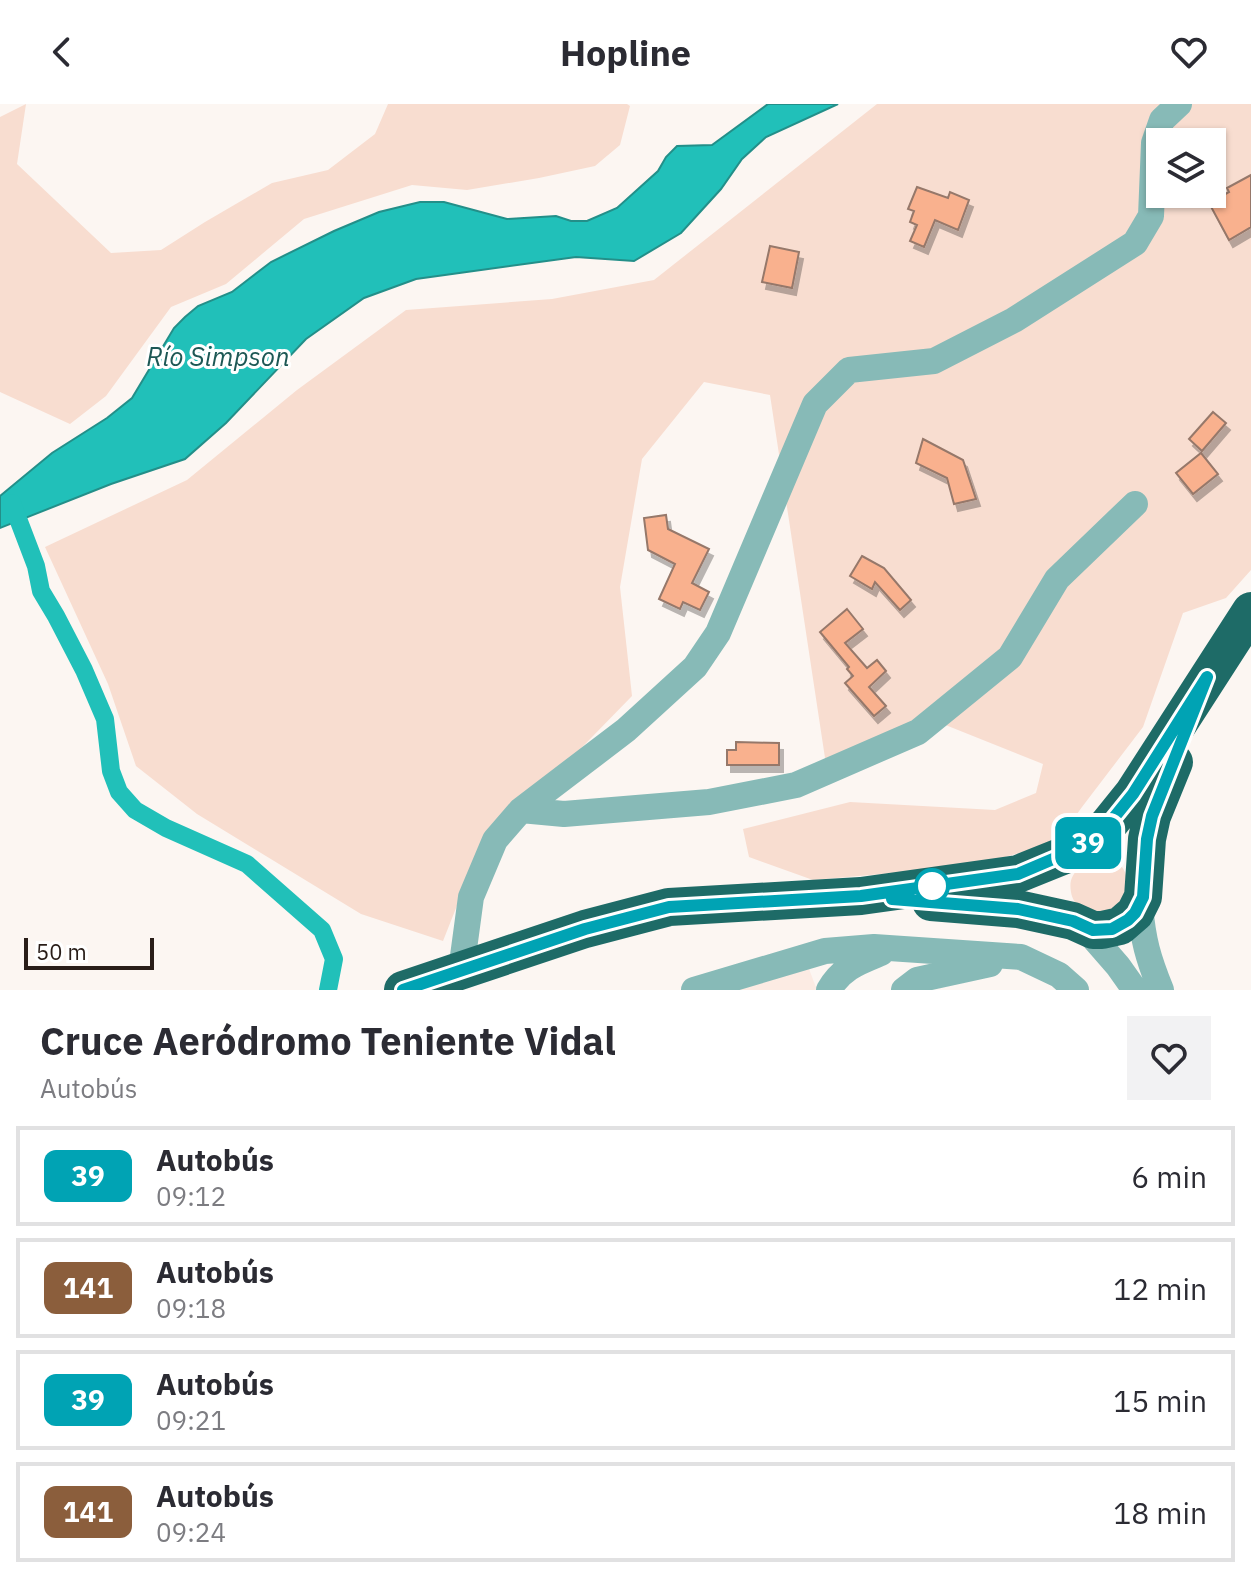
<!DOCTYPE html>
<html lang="es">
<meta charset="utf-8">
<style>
:root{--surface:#fff;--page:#f2f2f3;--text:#2b2b33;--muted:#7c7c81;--line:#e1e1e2}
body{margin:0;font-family:"IBM Plex Sans",sans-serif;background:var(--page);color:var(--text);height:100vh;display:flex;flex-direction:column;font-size:30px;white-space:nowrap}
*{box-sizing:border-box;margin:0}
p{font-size:26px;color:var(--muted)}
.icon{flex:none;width:44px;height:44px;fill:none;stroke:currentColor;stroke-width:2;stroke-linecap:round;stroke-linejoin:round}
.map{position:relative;height:886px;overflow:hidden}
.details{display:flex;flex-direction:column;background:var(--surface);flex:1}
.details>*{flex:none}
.badge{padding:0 16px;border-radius:12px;font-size:28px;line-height:52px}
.tools{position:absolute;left:1146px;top:24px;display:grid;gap:16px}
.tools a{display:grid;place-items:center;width:80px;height:80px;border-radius:0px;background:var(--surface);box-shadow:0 2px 6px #0004;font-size:40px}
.scale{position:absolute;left:24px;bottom:20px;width:130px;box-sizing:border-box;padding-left:8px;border:4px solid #291d18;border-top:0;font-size:22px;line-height:28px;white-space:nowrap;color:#291d18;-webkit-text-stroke:6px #fff;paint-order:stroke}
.map>.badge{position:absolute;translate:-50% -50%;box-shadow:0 0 0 4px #fff}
.round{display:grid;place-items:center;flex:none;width:84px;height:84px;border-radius:0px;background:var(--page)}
.headline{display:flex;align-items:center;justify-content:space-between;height:136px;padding:0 40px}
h1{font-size:38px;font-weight:800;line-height:60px}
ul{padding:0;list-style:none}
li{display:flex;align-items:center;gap:24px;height:100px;margin:0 16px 12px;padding:0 24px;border:4px solid var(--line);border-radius:0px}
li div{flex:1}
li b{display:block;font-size:30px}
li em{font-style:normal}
li .badge{min-width:88px;font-weight:700;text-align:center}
header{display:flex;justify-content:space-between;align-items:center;height:104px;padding:0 40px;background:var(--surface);font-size:36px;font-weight:800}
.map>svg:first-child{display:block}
</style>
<header><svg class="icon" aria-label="back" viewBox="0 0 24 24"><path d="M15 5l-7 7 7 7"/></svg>Hopline<svg class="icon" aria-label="heart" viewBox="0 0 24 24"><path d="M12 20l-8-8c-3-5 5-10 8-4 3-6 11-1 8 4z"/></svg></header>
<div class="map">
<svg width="1251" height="886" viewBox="0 0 1251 886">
<defs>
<filter id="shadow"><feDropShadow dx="4" dy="7" stdDeviation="0" flood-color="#0004"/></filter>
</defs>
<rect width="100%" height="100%" fill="#fcf6f2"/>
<path fill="#fcebe3" d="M 806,857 L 817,886 L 717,886 Z"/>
<path fill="#f8ddd0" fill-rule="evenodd" d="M 26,0 L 17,60 L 111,149 L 161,146 L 205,118 L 272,79 L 328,66 L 375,30 L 388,0 L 627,0 L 630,2 L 620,41 L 595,62 L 539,74 L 467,86 L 412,81 L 304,115 L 226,180 L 171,203 L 106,292 L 70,320 L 0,288 L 0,13 Z
M 877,0 L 1251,0 L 1251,466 L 1226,494 L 1183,509 L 1143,623 L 1082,703 L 1057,738 L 974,762 L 813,776 L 749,753 L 743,725 L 850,698 L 995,706 L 1036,689 L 1043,660 L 928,614 L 827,667 L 770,291 L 704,278 L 642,355 L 620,483 L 632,592 L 477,751 L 443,837 L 361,810 L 197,710 L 136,662 L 108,580 L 45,443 L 187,376 L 297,286 L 406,206 L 552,195 L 654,176 ZM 1160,38 L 1212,38 L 1212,90 L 1160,90 Z
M 1100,753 C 1126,757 1129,770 1127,794 L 1105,812 C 1098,809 1088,808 1081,804 C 1076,801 1072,795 1071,788 C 1067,767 1084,761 1100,753 Z"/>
<path fill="#21c0b9" stroke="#238f89" stroke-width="2" d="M 768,0 L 838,0 L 766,33 L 742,55 L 721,85 L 681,129 L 634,157 L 576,153 L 416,175 L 364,194 L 306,235 L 226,319 L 185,355 L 111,380 L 0,424 L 0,392 L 52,349 L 107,314 L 132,294 L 174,224 L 185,213 L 198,202 L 232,188 L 271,158 L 334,127 L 379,108 L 420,98 L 444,98 L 507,115 L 556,112 L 571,117 L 587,117 L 617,104 L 658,67 L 666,53 L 677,42 L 712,41 Z"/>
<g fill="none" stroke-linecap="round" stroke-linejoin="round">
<path stroke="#21c0b9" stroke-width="18" d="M 12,399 L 36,462 L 41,487 L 56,512 L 84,566 L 105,615 L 111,667 L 119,688 L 135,706 L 166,724 L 247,760 L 322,826 L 334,855 L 328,886"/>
</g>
<path fill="#f9b18e" stroke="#96786a" stroke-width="2" filter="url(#shadow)" d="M 1251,71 L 1251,123 L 1229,136 L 1209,99 L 1229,88 L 1227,84 Z
M 917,83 L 948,94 L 950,88 L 969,96 L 958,126 L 935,116 L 924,143 L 910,137 L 917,121 L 910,118 L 914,107 L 908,105 Z
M 770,142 L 799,148 L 792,184 L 762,178 Z
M 1213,308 L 1226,319 L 1202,347 L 1189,335 Z
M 923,335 L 963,356 L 976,395 L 954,400 L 947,374 L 916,359 Z
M 1201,349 L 1218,370 L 1193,390 L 1176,369 Z
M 666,411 L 668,425 L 709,445 L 692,479 L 709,488 L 700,506 L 683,498 L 680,505 L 659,495 L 675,460 L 648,446 L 644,414 Z
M 862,452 L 884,464 L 911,496 L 900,506 L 875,478 L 872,485 L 850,472 Z
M 847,505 L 863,525 L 845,539 L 867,564 L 877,556 L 886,567 L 869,583 L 886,602 L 874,612 L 845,579 L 853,572 L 847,565 L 849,563 L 820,528 Z
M 736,638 L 779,639 L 779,661 L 727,661 L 727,646 L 736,646 Z"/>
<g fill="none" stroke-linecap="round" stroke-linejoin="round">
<path stroke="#87bab7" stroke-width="26" d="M 521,706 L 564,710 L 709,698 L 796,681 L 918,628 L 1010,553 L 1057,475 L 1135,400
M 1140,802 C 1143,836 1148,854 1161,886
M 1084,823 L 1118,862 L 1135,886
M 461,867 L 471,793 L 495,736 L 521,706 L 626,626 L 695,563 L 718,529 L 815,300 L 849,266 L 934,257 L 1014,216 L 1135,139 L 1151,112 L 1154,39 L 1162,16 L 1179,0
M 694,886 L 825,847 L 874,843 L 1021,853 L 1059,871 L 1076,886
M 829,886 C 841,864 859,858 881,849
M 904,886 L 917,876 L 990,860"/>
<path stroke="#1e6b67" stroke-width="38" d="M 931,798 L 1018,805 L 1073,817 L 1093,826 L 1102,826 L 1120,822 L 1135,809 L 1143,793 L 1147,735 L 1152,712 L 1174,658
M 403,886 L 585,825 L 669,803 L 861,792 L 1018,770 L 1075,747 L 1086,741 L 1108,721 L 1133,690 L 1251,507"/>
</g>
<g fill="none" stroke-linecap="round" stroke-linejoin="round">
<defs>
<path id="line" d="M 403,886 L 585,825 L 669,803 L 861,792 L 1018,770 L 1086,741 L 1108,721 L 1133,690 L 1207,573 L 1152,712 L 1147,735 L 1143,793 L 1135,809 L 1128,816 L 1112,825 L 1093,826 L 1073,817 L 1018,805 L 892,795"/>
</defs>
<use href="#line" stroke="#fff" stroke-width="18"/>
<use href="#line" stroke="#00a3b4" stroke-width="12"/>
</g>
<circle fill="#fff" stroke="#00a3b4" stroke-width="4" cx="932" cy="782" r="16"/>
<g text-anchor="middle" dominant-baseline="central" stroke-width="6" stroke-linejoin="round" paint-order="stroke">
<g font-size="26" font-style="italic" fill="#1d5855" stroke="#fff">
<text x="218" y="252">Río Simpson</text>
</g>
</g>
</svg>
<div class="tools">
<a><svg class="icon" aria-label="layers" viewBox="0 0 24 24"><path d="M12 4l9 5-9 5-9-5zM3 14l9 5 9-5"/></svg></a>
</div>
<div class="scale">50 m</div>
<b class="badge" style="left:1088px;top:739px;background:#00a3b4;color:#fff">39</b>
</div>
<section class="details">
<div class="headline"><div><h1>Cruce Aeródromo Teniente Vidal</h1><p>Autobús</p></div><a class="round"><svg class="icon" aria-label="heart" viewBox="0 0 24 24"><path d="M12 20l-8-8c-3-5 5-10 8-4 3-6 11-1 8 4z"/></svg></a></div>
<ul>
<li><span class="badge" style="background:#00a3b4;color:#fff">39</span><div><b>Autobús</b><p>09:12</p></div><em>6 min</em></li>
<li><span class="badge" style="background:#8b5e3c;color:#fff">141</span><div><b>Autobús</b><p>09:18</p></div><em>12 min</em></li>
<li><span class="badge" style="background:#00a3b4;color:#fff">39</span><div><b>Autobús</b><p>09:21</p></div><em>15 min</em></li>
<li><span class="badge" style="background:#8b5e3c;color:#fff">141</span><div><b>Autobús</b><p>09:24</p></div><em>18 min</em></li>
</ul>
</section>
